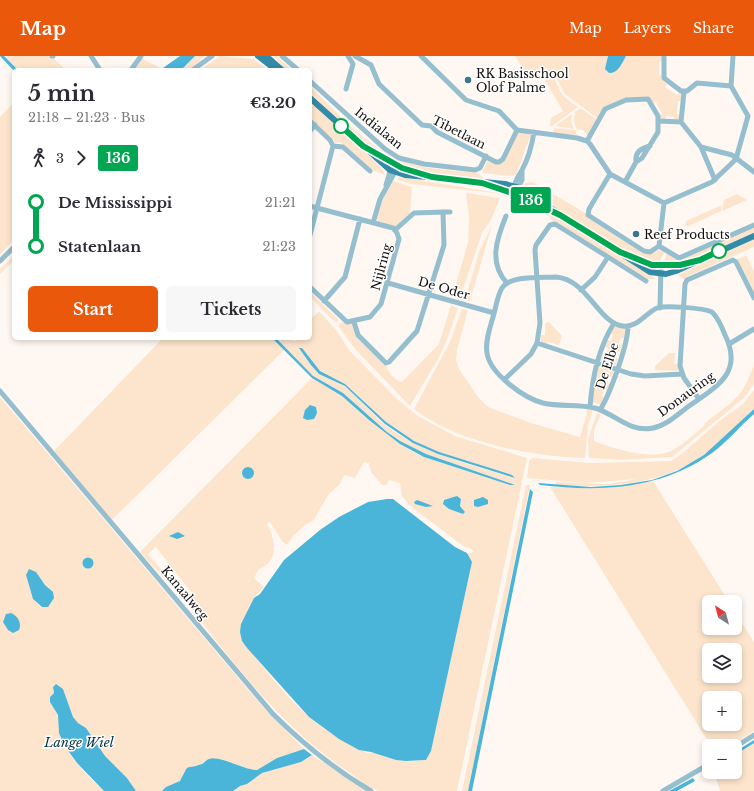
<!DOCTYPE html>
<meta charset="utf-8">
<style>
:root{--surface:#fff;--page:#f7f7f7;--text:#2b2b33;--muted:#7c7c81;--accent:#ea580c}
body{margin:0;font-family:"Libre Baskerville",serif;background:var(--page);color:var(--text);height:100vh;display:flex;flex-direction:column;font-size:15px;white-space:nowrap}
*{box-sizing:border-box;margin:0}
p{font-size:13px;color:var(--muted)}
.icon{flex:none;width:22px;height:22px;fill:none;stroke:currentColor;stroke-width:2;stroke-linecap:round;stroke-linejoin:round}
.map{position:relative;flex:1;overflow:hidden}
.details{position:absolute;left:12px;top:12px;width:300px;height:272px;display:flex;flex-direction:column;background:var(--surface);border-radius:6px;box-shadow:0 2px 6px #0003}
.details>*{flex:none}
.badge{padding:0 8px;border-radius:3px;font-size:14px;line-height:26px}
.needle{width:26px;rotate:324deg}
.buttons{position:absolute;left:702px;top:539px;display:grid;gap:8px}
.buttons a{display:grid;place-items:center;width:40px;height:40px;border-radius:6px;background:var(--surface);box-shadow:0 2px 6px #0003;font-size:20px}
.map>.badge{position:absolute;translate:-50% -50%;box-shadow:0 0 0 2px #fff}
.legs{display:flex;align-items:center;gap:6px;height:44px;padding:0 16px;font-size:13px}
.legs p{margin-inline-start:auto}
.headline{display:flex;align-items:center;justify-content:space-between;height:68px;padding:0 16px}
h1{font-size:22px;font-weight:700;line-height:30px}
.button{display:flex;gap:8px;margin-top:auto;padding:8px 16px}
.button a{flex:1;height:46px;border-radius:6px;background:var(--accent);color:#fff;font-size:16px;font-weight:700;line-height:46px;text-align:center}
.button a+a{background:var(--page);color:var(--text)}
ul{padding:0 16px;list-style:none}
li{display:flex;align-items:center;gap:14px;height:44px;font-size:15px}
li i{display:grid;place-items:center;width:6px;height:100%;margin:0 5px;background:currentColor}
li i::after{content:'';width:10px;height:10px;margin:-5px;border:3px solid;border-radius:50%;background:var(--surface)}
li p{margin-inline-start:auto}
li:first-child i{background:linear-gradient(#0000 50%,currentColor 0)}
li:last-child i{background:linear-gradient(currentColor 50%,#0000 0)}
header{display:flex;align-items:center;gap:24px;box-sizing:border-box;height:56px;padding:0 20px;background:var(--accent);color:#fff}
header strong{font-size:19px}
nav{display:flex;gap:22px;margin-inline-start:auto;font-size:14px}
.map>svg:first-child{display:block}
</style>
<header>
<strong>Map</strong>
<nav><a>Map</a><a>Layers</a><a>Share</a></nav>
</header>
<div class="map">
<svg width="754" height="735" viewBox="0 0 754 735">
<rect width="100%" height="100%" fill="#fff8f2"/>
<path fill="#fde5cd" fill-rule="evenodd" d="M 4,0 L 51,0 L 66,14 L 18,14 Z
M 195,0 L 204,0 L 190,14 L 181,14 Z
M 220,0 L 254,3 L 268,14 L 244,12 L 200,14 Z
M 274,0 L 276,0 L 292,14 L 285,14 Z
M 515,0 L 662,0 L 662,5 L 659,5 L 659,19 L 663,19 L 663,25 L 667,28 L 665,31 L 677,39 L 679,37 L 682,39 L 682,45 L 678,45 L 677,58 L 680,59 L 679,63 L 674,64 L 674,61 L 666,60 L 666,64 L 661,63 L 659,60 L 662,58 L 656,46 L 653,47 L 651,44 C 630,44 608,41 597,62 L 565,38 L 555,20 L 544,11 L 529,22 Z
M 142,2 C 148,7 155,8 160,12 L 160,14 L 134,14 Z
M 542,13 C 555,14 556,31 563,39 C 567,44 573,47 578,51 L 552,70 L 550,70 L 551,62 L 563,55 L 541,18 L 530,24 Z
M 310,30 C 337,56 368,92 402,105 C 425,114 454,114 478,117 L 485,123 C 461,120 432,121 409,112 C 369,97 341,66 310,37 Z
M 14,46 L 14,184 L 0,199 L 0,61 Z
M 310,50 L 315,50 L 381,111 L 385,119 L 372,114 L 343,88 L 339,86 L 335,87 L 333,83 L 310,62 Z
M 580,52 L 596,63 L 588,80 L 583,74 L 576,73 L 574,64 L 575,56 Z
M 572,58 L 571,66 L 574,73 L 555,70 Z
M 554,72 L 575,74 L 577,79 L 553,77 Z
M 518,76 L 531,78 L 516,119 L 509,120 L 483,117 L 482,116 L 488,105 L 498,108 Z
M 400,121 L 512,139 L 411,128 L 396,123 Z
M 393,125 L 412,131 L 410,157 L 396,170 L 378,166 L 377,163 L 381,147 Z
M 533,126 L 585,157 L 588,162 L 644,198 L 650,198 L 659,194 L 665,196 L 661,202 L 660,208 C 654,206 646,205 639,203 C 620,194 534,143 524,129 L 525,127 Z
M 466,137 L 500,142 L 491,164 L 482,177 L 460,242 L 452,241 L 468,187 L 469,162 Z
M 737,138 L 747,144 L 722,155 L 724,144 Z
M 524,145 C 561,158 595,182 628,204 C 636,210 648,215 655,223 L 647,223 L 552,165 L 550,161 Z
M 722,149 L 721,155 L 689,170 L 685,170 L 686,165 Z
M 492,169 L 470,245 L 465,244 L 479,196 Z
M 754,170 L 754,177 C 724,189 696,205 663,208 L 667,197 L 676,202 Z
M 754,183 L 754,191 L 688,220 L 685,224 L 678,219 Z
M 14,199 L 14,204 L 0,218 L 0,213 Z
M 746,199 L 754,215 L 754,239 L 736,204 Z
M 310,236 L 339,264 L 336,267 L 310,241 Z
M 451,249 L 458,252 L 448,281 L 438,303 L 410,350 L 355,293 L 338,270 L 342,266 L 354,268 L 356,279 L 387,311 C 388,317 396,325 402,326 L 439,288 Z
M 462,253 L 468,254 L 457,294 L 456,304 L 459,313 L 478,341 L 488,351 L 531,367 L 580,381 L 587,357 L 586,353 L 593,354 L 588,370 L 585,402 C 532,401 456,386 414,353 L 450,286 Z
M 319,255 L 337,275 L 349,294 L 396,342 L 418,360 L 455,380 L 527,402 L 457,735 C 434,735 404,735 381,735 C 371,734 358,723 350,717 C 283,673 235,610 187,547 L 194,540 L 156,491 L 148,498 L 186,542 L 184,544 L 140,496 L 312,322 L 342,340 L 369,364 L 411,395 L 424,401 L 510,429 L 514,429 L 426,398 L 400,385 L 387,376 L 343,337 L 313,320 L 276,282 L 291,282 L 294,285 L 296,285 L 295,282 L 310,282 L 310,264 ZM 311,305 C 322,321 333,319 346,329 C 360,340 372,355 386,366 C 422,396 469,406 512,419 L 510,421 C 467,407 420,397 384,368 C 370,356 359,341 344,330 C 333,322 320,321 311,309 ZM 364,406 L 369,407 L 371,416 L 382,429 L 386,429 L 389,424 L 400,427 L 402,440 L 409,449 L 463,490 L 471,493 L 474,496 L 467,498 L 472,506 L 431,695 L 426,704 C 417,705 407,706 398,704 C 387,703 377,695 367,697 C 347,687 326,676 309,661 C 286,640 267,615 247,592 L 242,585 L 240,576 L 254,542 L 264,531 L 254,522 L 259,513 C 279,507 276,483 267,468 L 270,466 L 282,485 L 287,489 L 293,480 L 305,469 L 314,464 L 328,439 L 340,428 L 344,419 L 355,422 ZM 453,442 L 461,443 L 460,450 L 465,456 L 463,458 L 449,453 L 446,443 Z
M 549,266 L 562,280 L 559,289 L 548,286 L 547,289 L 541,286 L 541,279 L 545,279 L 545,267 Z
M 614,270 L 626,273 L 625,282 L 621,282 L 619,287 L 622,289 L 620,296 L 616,295 L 615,301 L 618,303 L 615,311 L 600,306 L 603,298 L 606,298 L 608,292 L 605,291 L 607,284 L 611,285 L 613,279 L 610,277 Z
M 163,282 L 272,282 L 284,294 L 112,464 L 54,395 Z
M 669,297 L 675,297 L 674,308 L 678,308 L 678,315 L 655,314 L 655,310 Z
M 754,309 L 754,328 L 744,342 L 672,401 L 620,404 L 589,402 L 588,383 L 597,357 L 601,358 L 594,374 L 594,385 C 614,393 653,405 673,394 C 685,387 695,378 705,369 L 704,368 C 714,359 726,352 736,342 C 745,333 749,321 754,309 Z
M 599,310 L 614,314 L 612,321 L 608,321 L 607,326 L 610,328 L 608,335 L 604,334 L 602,340 L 605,342 L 601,349 L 591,346 Z
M 754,334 L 754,353 C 738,368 723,385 705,398 C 661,430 608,432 556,429 L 556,426 L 608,428 L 637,423 L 585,427 L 527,422 L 529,405 L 533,402 L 590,407 L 671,405 L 679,400 L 722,363 L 742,349 Z
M 0,341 L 262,650 L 304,693 L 277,702 L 257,714 C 243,714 222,699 209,703 C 207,703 204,707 202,708 C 182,715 191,705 180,725 L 162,735 L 136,735 L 127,722 L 105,700 L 86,672 L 78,667 L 73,661 L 63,633 L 53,631 L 54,637 L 50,641 C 50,648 56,653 58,661 C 59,667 58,673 60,679 C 67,700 88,721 104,735 L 0,735 ZM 26,519 L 42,525 L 51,534 L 46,552 C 31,550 30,531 26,519 Z
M 653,425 L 729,546 L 709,546 L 709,572 L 735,572 L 735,556 L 754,586 L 754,675 L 731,690 L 711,690 L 550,431 L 611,432 ZM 709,594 L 735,594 L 735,620 L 709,620 ZM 709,642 L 735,642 L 735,668 L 709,668 Z
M 526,429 L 530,429 L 468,735 L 462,735 Z
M 754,687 L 754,735 L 720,735 L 714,716 L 735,716 L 735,699 Z
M 312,699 L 367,735 L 233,735 L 240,730 L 247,728 L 262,717 L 306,703 Z"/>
<path fill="#4ab5d9" d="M 0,0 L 4,0 L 18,14 L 14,15 Z
M 180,0 L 195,0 L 181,14 L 160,14 Z
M 608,0 L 626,0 C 622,7 618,18 609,17 L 605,13 Z
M 272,282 L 276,282 L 313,320 L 343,337 L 387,376 L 400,385 L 426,398 L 515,429 L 510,429 L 424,401 L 400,388 L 369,364 L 342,340 L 312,322 Z
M 299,292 L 302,292 L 320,315 L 345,328 L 386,366 L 414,385 L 439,396 L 512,419 L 515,422 L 438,398 L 413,387 L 385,368 L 345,330 L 319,318 L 311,309 Z
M 310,349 L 316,351 L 317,357 L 314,363 L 307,364 L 303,362 L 305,354 Z
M 754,353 L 754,358 C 740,370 727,386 712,397 C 660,434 600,436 540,429 L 538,427 L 591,431 L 621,429 L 652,424 L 677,415 L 704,399 Z
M242 417a6 6 0 1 1 12 0a6 6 0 1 1-12 0Z
M 530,433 L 533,436 L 472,735 L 468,735 Z
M 457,440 L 461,443 L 460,450 L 465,456 L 463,458 L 449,453 L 443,448 L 444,444 Z
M 483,441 L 488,444 L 488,448 L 478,451 L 474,450 L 474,444 Z
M 387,443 L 393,443 L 455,491 L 467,497 L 472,506 L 431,695 L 426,704 L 406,705 L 396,704 L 371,696 L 359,694 L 339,683 L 309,661 L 247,592 L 242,585 L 240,576 L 241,568 L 254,542 L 260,538 L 284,504 L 320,474 L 339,461 L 368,446 Z
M 417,444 L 433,450 L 426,451 L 415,448 L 414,446 Z
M 178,476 L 185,480 L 177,483 L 169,480 Z
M82.5 507a5.5 5.5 0 1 1 11 0a5.5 5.5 0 1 1-11 0Z
M 29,513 L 36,516 L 45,529 L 53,536 L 54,542 L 48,551 L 42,551 L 33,543 L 26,519 Z
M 11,557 C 18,560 22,567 19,574 L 13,577 L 8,574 L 3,566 L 6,558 Z
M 56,628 L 63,633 L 73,661 L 78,667 L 86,672 L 105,700 L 127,722 L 136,735 L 104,735 L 77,707 L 64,689 L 59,677 L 58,659 L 50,646 L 50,641 L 54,637 L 53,631 Z
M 754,684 L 754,687 L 735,699 L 735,696 Z
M 304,693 L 312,699 L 301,706 L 262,717 L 247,728 L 240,730 L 233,735 L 162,735 L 166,731 L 180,725 C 191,705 182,715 202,708 C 204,707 206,704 209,703 C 219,699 244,714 257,714 L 277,702 Z
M 693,722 L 695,725 L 677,735 L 669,735 Z"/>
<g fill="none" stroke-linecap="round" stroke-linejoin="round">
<path stroke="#95bece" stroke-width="5" d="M 52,0 L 53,0
M 91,0 L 100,14
M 282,0 L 298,14
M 355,0 L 371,9 L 379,28 L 422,69 L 431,70 L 437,76 L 496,106 L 499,106 L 503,103 L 517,74
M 421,0 L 466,44 L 499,55 L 517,74 L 577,82 L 587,85 L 590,88 L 610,118 L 664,147 L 712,126 L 730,109 L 736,103 L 748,60 L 731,30 L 733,0
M 664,0 L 664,22 L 681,35 L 687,35 L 697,27 L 731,30
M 194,13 L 212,0
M 131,14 L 141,0
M 310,25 L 385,93 L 399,102 L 424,108 L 475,114 L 480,112 L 486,100
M 346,33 L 353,8 L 348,0
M 684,36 L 681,66 L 701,91
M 310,65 L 330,84 L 333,90 L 317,152 L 310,150
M 659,65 L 681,66
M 310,75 L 315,69
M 587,85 L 605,53 L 626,44 L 648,43 L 658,60 L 658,76 L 642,102 L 636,106 L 625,126
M 333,90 L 343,91 L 370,115
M 636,106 C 635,96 640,93 650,90
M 610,118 L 589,153 L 588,159 L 644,195 L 650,196 L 659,190
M 715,124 L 701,91 L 732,99 L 754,116
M 386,129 L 391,112
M 517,134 L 522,124 L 522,115
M 515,138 C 513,127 517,123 522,114 C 528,103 532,89 534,76
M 443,156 L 450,156
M 506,160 C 497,182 488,207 507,227
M 373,167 L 380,143 L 396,114
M 310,179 L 317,152 L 393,172 L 397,177 L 399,183 L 381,248 L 370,261 L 347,266 L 310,231
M 659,190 L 679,202 L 754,169
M 659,190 L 664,147
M 608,201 L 646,225
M 0,205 L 14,191
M 556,221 C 587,223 599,268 623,270 C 637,272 646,257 657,252 C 666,249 703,252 712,256 C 718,262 722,271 725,279 C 744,317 716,331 689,350 C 678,358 667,369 653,372 C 630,377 615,358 595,352 C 578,348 560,351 543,347 C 524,342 490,318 487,297 C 485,285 490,272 493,261 C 496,252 497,240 502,232 C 510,219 542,222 556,221 Z
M 388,227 L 494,257
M 324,245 L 345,221 L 360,163
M 660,252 L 661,210
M 354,266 L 358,279 L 386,307 L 389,306 L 417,275 L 444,189 L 443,156 L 414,157 L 395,174
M 537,287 L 540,267 L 535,194 L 536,189 L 550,169 L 555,168 L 608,201 L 595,221 L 581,234
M 729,288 L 754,273
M 505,323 L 531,298 L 537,287 L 631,318 L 645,320 L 682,318
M 0,335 L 273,658 C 303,688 334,713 371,735
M 699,343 L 684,322 L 680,310 L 685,228 L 687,224 L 733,204 L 736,206 L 754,242
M 590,351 C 592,323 599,291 614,267
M 600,354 C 610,338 628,289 628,270
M 735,691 L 754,679
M 663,735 L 709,708"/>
<path stroke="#338ba8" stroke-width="6" d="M 258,0 L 276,14
M 266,0 L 282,14
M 310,42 L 390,114 L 405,119 L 505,128 L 519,132 L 650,216 L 666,218 L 676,215 L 754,180
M 372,95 L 396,109 L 421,117
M 485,129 L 515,138 L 542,150
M 637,204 L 661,210 L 687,208"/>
</g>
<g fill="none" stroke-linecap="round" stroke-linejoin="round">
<defs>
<path id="line-1" d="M 341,70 L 363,90 L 402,112 L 432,121 L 482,127 L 515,138 L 560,159 L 620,196 L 652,209 L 680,209 L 700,204 L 719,195"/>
</defs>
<use href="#line-1" stroke="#fff" stroke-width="9"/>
<use href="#line-1" stroke="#00a651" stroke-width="6"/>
</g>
<g fill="#39778d" stroke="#fff" stroke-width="1.5">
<circle cx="468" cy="24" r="4"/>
<circle cx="636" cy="178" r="4"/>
</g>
<g fill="#fff" stroke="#00a651" stroke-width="2">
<circle cx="341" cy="70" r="7"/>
<circle cx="719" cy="195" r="7"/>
</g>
<g text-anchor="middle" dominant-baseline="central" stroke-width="3" stroke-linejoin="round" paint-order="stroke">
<g font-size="12" fill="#110e0c" stroke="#fff" text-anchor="start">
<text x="476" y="17">RK Basisschool<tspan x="476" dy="14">Olof Palme</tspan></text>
<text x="644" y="178">Reef Products</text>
</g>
<g font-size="12" fill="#110e0c" stroke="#fff">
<text transform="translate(379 72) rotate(39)">Indialaan</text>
<text transform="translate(459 76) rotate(27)">Tibetlaan</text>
<text transform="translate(381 211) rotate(-75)">Nijlring</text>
<text transform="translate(444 232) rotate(16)">De Oder</text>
<text transform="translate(607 310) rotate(-72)">De Elbe</text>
<text transform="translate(686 338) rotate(-36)">Donauring</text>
<text transform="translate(185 537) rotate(50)">Kanaalweg</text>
</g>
<g font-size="13" font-style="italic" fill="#003240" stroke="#fff">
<text x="79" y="686">Lange Wiel</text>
</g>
</g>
</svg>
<div class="buttons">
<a><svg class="needle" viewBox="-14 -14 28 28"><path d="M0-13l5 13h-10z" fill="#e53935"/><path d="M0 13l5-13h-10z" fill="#7c7c81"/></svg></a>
<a><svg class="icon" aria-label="layers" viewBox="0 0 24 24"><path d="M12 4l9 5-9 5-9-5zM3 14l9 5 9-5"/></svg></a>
<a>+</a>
<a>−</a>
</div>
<b class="badge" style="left:531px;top:144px;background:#00a651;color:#fff">136</b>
<section class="details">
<div class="headline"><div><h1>5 min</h1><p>21:18 – 21:23 · Bus</p></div><b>€3.20</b></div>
<div class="legs"><svg class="icon" aria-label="walk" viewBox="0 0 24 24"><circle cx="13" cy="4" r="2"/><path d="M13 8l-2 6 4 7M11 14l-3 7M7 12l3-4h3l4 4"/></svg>3<svg class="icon" aria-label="forward" viewBox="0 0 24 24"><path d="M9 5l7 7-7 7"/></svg><b class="badge" style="background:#00a651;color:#fff">136</b></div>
<ul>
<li><i style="color:#00a651"></i><b>De Mississippi</b><p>21:21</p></li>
<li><i style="color:#00a651"></i><b>Statenlaan</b><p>21:23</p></li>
</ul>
<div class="button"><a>Start</a><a>Tickets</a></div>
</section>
</div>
